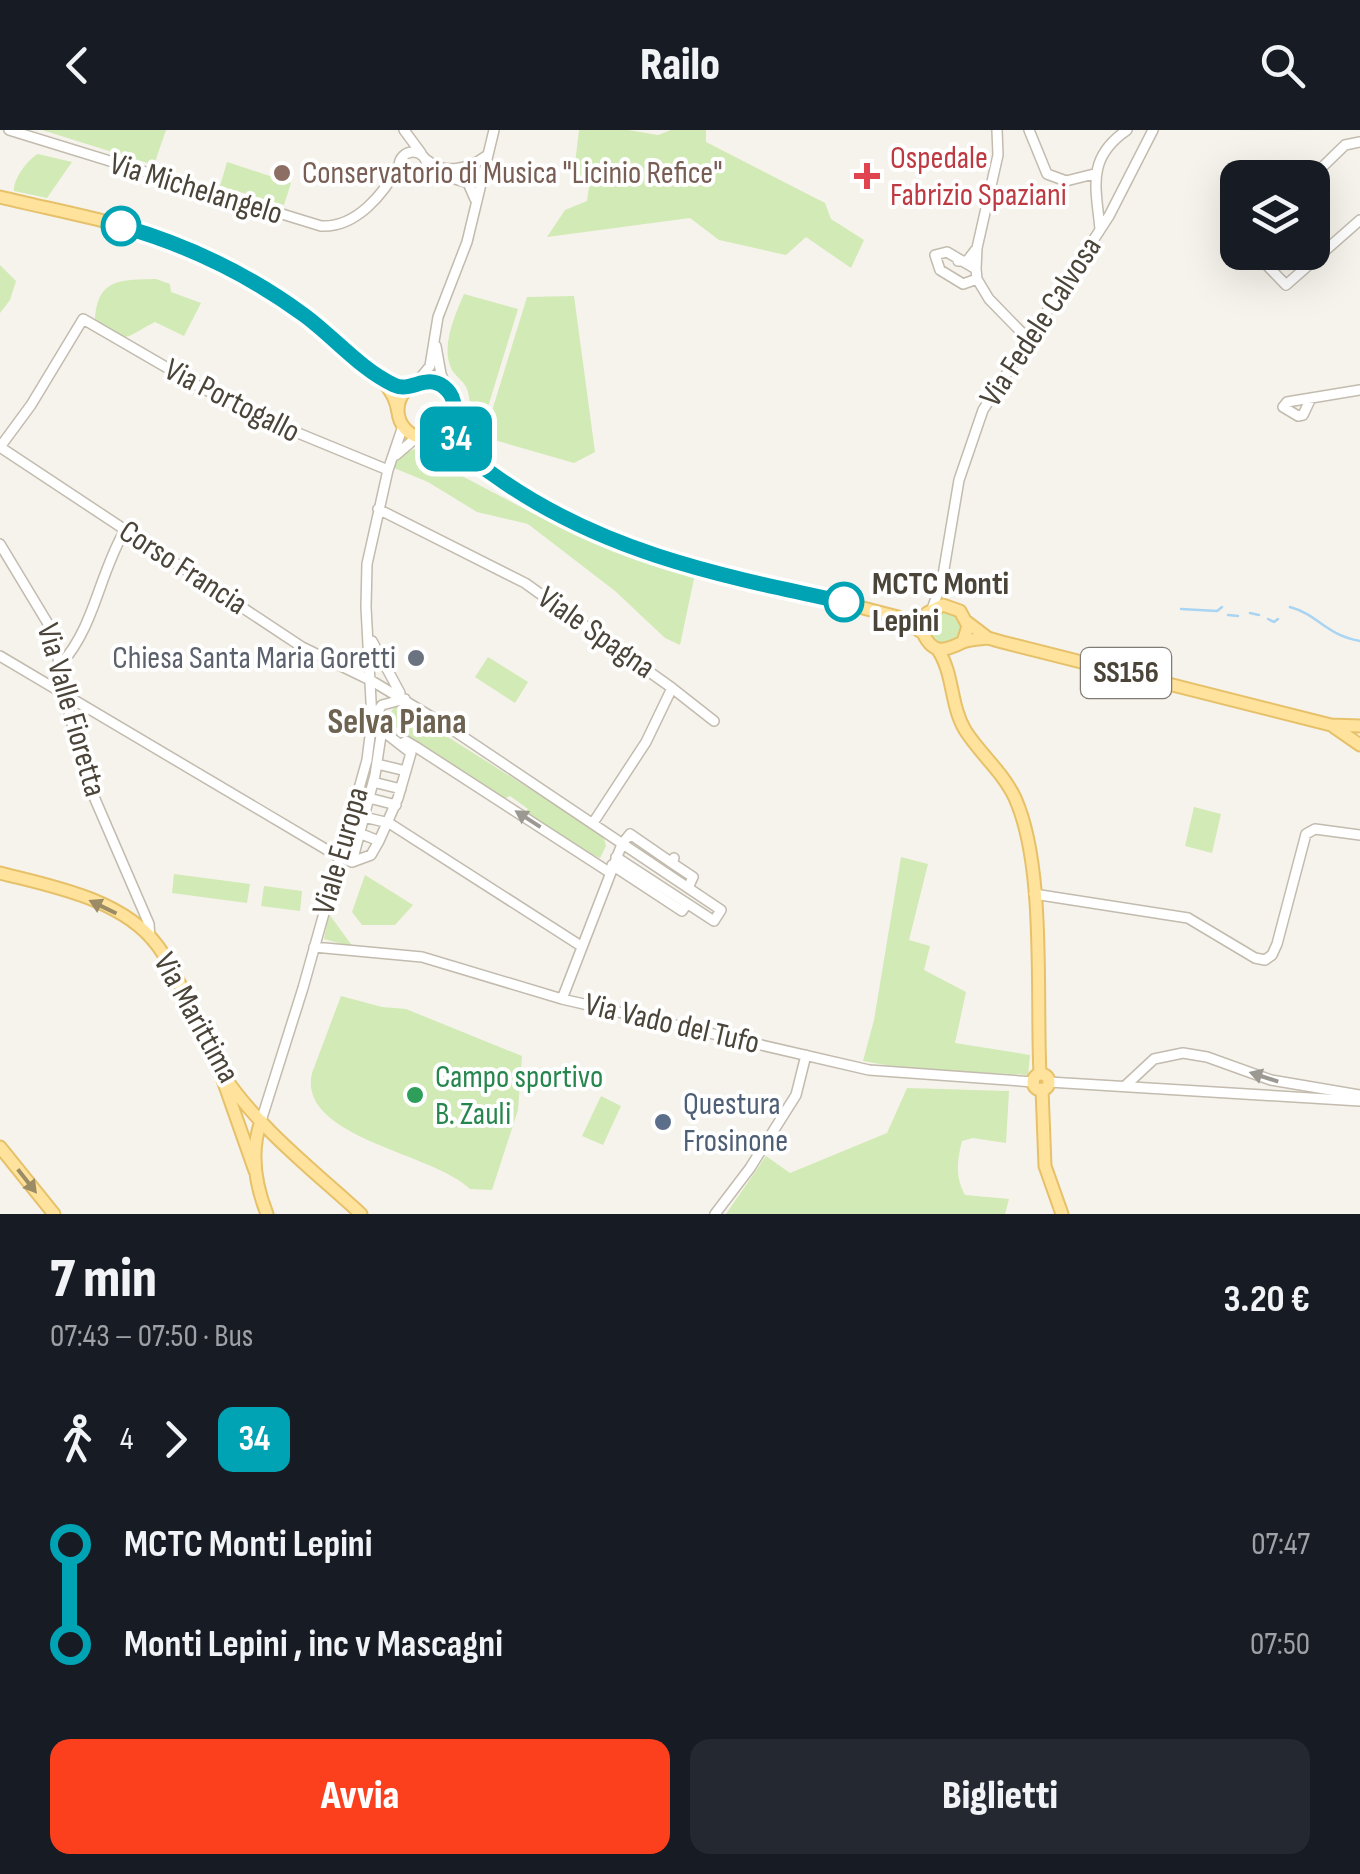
<!DOCTYPE html>
<html lang="it">
<meta charset="utf-8">
<style>
:root{--surface:#171b24;--page:#242831;--text:#f1f3f6;--muted:#9ea1a6;--accent:#fc3f1d}
body{margin:0;font-family:"Sofia Sans Condensed",sans-serif;background:var(--page);color:var(--text);height:100vh;display:flex;flex-direction:column;font-size:38px;white-space:nowrap}
*{box-sizing:border-box;margin:0}
p{font-size:32px;color:var(--muted)}
.icon{flex:none;width:55px;height:55px;fill:none;stroke:currentColor;stroke-width:2;stroke-linecap:round;stroke-linejoin:round}
.map{position:relative;height:1084px;overflow:hidden}
.drawer{display:flex;flex-direction:column;background:var(--surface);flex:1}
.drawer>*{flex:none}
.badge{padding:0 20px;border-radius:15px;font-size:35px;line-height:65px}
.controls{position:absolute;left:1220px;top:30px;display:grid;gap:20px}
.controls a{display:grid;place-items:center;width:110px;height:110px;border-radius:20px;background:var(--surface);box-shadow:0 10px 40px #0002;font-size:50px}
.map>.badge{position:absolute;translate:-50% -50%;box-shadow:0 0 0 5px #fff}
.legs{display:flex;align-items:center;gap:15px;height:110px;padding:0 50px;font-size:32px}
.legs p{margin-inline-start:auto}
.head{display:flex;align-items:center;justify-content:space-between;height:170px;padding:0 50px}
h1{font-size:55px;font-weight:800;line-height:75px}
.primary-button{display:flex;gap:20px;margin-top:auto;padding:20px 50px}
.primary-button a{flex:1;height:115px;border-radius:20px;background:var(--accent);color:#fff;font-size:40px;font-weight:800;line-height:115px;text-align:center}
.primary-button a+a{background:var(--page);color:var(--text)}
ul{padding:0 50px;list-style:none}
li{display:flex;align-items:center;gap:35px;height:100px;font-size:38px}
li i{display:grid;place-items:center;width:15px;height:100%;margin:0 12px;background:currentColor}
li i::after{content:'';width:25px;height:25px;margin:-12px;border:8px solid;border-radius:50%;background:var(--surface)}
li p{margin-inline-start:auto}
li:first-child i{background:linear-gradient(#0000 50%,currentColor 0)}
li:last-child i{background:linear-gradient(currentColor 50%,#0000 0)}
header{display:flex;justify-content:space-between;align-items:center;height:130px;padding:0 50px;background:var(--surface);font-size:45px;font-weight:800}
.map>svg:first-child{display:block}
</style>
<header><svg class="icon" aria-label="back" viewBox="0 0 24 24"><path d="M15 5l-7 7 7 7"/></svg>Railo<svg class="icon" aria-label="search" viewBox="0 0 24 24"><circle cx="10" cy="10" r="6"/><path d="M15 15l6 6"/></svg></header>
<div class="map">
<svg width="1360" height="1084" viewBox="0 0 1360 1084">
<rect width="100%" height="100%" fill="#f6f3ec"/>
<path fill="#d2eab5" d="M 42,0 L 166,0 L 154,35 Z
M 579,0 L 628,0 L 658,5 L 671,0 L 706,0 L 706,12 L 825,73 L 831,89 L 864,110 L 851,138 L 806,107 L 786,125 L 719,110 L 690,88 L 547,107 L 565,80 L 587,71 L 590,50 L 574,42 Z
M 38,24 L 72,32 L 47,68 L 14,61 C 13,49 28,29 38,24 Z
M 227,32 L 291,53 L 284,75 L 220,56 Z
M 0,135 L 16,151 L 10,170 L 0,183 Z
M 156,149 L 170,154 L 171,162 L 201,173 L 184,206 L 155,192 C 121,209 132,214 95,193 C 96,148 120,150 156,149 Z
M 464,164 L 518,179 L 480,303 C 466,290 473,275 467,259 C 464,251 456,247 452,240 C 440,218 455,185 464,164 Z
M 574,166 L 595,322 L 574,333 L 484,307 L 527,167 Z
M 414,319 L 442,330 L 441,335 L 534,384 L 616,422 L 695,444 L 680,515 L 665,508 L 615,461 L 528,394 L 477,382 L 428,352 L 394,338 L 399,326 Z
M929 497a16 16 0 1 1 32 0a16 16 0 1 1-32 0Z
M 488,527 L 528,552 L 515,573 L 475,547 Z
M 399,576 L 603,705 L 606,716 L 600,728 L 574,716 L 524,683 L 528,679 L 510,666 L 504,669 L 391,594 L 389,586 L 394,577 Z
M 1194,677 L 1221,684 L 1212,723 L 1185,716 Z
M 901,727 L 928,734 L 909,810 L 930,816 L 924,840 L 966,862 L 955,913 L 1030,925 L 1028,945 L 903,938 L 863,931 L 874,890 Z
M 174,744 L 250,754 L 247,773 L 172,763 Z
M 365,745 L 413,775 L 395,795 L 362,795 L 352,782 Z
M 264,756 L 302,761 L 300,781 L 261,776 Z
M 329,784 L 353,817 L 324,809 Z
M 341,866 L 382,877 L 406,879 L 522,926 L 518,980 L 492,1060 L 470,1059 C 432,1022 297,1008 312,943 Z
M 907,958 L 1009,961 L 1006,1013 L 973,1008 L 962,1011 C 957,1031 955,1047 965,1065 L 1009,1069 L 1005,1084 L 726,1084 L 766,1026 L 790,1043 L 887,1003 Z
M 601,966 L 621,976 L 603,1015 L 582,1006 Z"/>
<g fill="none" stroke-linecap="round" stroke-linejoin="round">
<path stroke="#a9d4f2" stroke-width="2.5" d="M 1290,477 C 1319,485 1324,504 1360,511
M 1181,479 L 1217,481 L 1222,477
M 1250,483 L 1259,485
M 1228,485 L 1238,486
M 1268,489 L 1274,492 L 1278,489"/>
<defs>
<path id="minor" d="M 9,0 L 321,96 C 356,98 384,64 399,35
M 404,0 L 421,23
M 1029,0 L 1047,44 L 1066,51 L 1094,44
M399 36a14 14 0 1 1 28 0a14 14 0 1 1-28 0Z
M 427,30 C 444,45 469,39 486,26
M 420,48 L 455,49 L 468,53 L 475,69
M 1311,48 L 1345,15 L 1360,12
M 1100,99 C 1096,57 1086,28 1127,0
M 977,118 L 998,25 L 997,0
M 947,122 L 976,139 L 977,149 L 963,154 L 940,140 L 935,125 Z
M 1254,122 L 1286,155 L 1360,90
M 958,131 L 967,131 L 977,118 L 976,139
M 977,149 L 989,169 L 1029,210
M 436,216 L 441,244 L 449,263
M 416,253 L 430,236 L 438,187 L 467,112 L 494,0
M 1311,268 L 1303,285 L 1298,286 L 1283,277 L 1287,272 L 1360,260
M 0,317 L 302,517 L 372,551 L 450,598 L 721,780 L 714,791 L 616,727
M 0,317 L 31,275 L 83,189 L 202,258 L 259,287 L 388,340
M 396,325 L 417,307
M 378,379 L 525,453 L 672,558 L 646,612 L 593,693
M 0,414 L 53,502 L 65,566 L 85,646 L 149,794 L 150,808
M 932,479 L 942,451 L 959,350 L 983,280 L 1109,86 L 1153,0
M 372,511 L 400,563
M 0,526 L 339,727 L 352,732 L 375,645 L 382,599
M 61,534 C 95,496 99,444 125,400
M 672,558 L 714,591
M 373,588 L 382,575 L 405,569
M 401,614 L 406,611 L 416,617 L 609,742
M 377,634 L 406,641
M 373,652 L 401,659
M 369,668 L 396,675
M 364,687 L 389,693 L 581,816
M 359,703 L 379,711 L 398,668 L 411,623 L 379,598
M 352,732 L 371,725 L 379,711
M 672,733 L 693,747 L 688,758
M 612,735 L 682,781 L 687,774
M 1034,764 L 1188,788 L 1255,828 L 1265,830 L 1272,825 L 1277,814 L 1306,704 L 1315,699 L 1360,705
M 314,817 L 422,827 L 562,869 L 869,940 L 1034,952
M 562,869 L 622,714 L 630,704 L 672,733 L 674,728
M 1049,952 L 1360,971
M 1125,956 L 1154,929 L 1183,923 L 1207,927 L 1271,950 L 1360,965
M 261,991 L 303,858 L 367,630 L 372,590 L 366,477 L 367,434 L 388,340 L 403,296
M 715,1084 L 750,1038 L 796,965 L 806,925"/>
<path id="major" d="M 0,67 C 62,82 126,93 185,116 C 245,140 297,179 346,220 C 367,237 395,254 398,283
M398 280a28 28 0 1 1 56 0a28 28 0 1 1-56 0Z
M 430,308 L 452,314 L 528,368 L 576,395 L 626,417 L 898,487 L 923,503
M 967,492 L 988,508 L 1002,512 L 1331,595 L 1360,596
M 963,512 L 968,496 L 960,481 L 943,475 L 927,483 L 923,503 C 933,525 945,521 963,512 C 970,509 981,509 988,508
M 938,520 C 954,544 950,575 965,600 C 980,624 1003,642 1015,668 C 1046,737 1036,866 1040,944
M 1334,597 L 1360,615
M 0,743 C 51,756 123,769 157,815 C 170,832 180,855 190,874 C 202,897 208,923 222,943 C 258,998 313,1040 361,1084
M1033 952a8 8 0 1 1 16 0a8 8 0 1 1-16 0Z
M 223,950 L 255,1041
M 1042,959 L 1045,1036 L 1062,1084
M 261,991 C 250,1022 255,1054 267,1084
M 0,1017 L 54,1084"/>
</defs>
<use href="#minor" stroke="#c2bbae" stroke-width="12"/>
<use href="#major" stroke="#e6c16a" stroke-width="15"/>
<use href="#minor" stroke="#fff" stroke-width="9"/>
<use href="#major" stroke="#ffe39c" stroke-width="11"/>
</g>
<defs><path id="oneway-solid" d="M-6-.8H1V-3.2L6.5 0L1 3.2V.8H-6Z" transform="scale(2.5)"/></defs>
<g fill="#9c9892">
<use href="#oneway-solid" transform="translate(528 689) rotate(-147)"/>
<use href="#oneway-solid" transform="translate(1264 947) rotate(-162)"/>
</g>
<g fill="#9c8c66">
<use href="#oneway-solid" transform="translate(103 777) rotate(-154)"/>
<use href="#oneway-solid" transform="translate(27 1051) rotate(52)"/>
</g>
<g fill="none" stroke-linecap="round" stroke-linejoin="round">
<defs>
<path id="line-1" d="M 121,96 C 188,115 248,144 304,185 C 334,207 360,239 394,255 C 411,263 426,243 444,257 C 463,272 448,294 458,313 C 464,325 479,335 491,343 C 598,421 717,445 844,472"/>
</defs>
<use href="#line-1" stroke="#fff" stroke-width="22"/>
<use href="#line-1" stroke="#00a3b4" stroke-width="15"/>
</g>
<circle fill="#8d6e63" stroke="#fff" stroke-width="4" cx="282" cy="43" r="10"/>
<path fill="#e0444e" stroke="#fff" stroke-width="4" d="M862 31h10v10h10v10h-10v10h-10v-10h-10v-10h10z"/>
<g fill="#fff" stroke="#00a3b4" stroke-width="5">
<circle cx="121" cy="96" r="18"/>
<circle cx="844" cy="472" r="18"/>
</g>
<circle fill="#6b7280" stroke="#fff" stroke-width="4" cx="416" cy="528" r="10"/>
<circle fill="#2e9e5b" stroke="#fff" stroke-width="4" cx="415" cy="965" r="10"/>
<circle fill="#5c6f8a" stroke="#fff" stroke-width="4" cx="663" cy="992" r="10"/>
<g text-anchor="middle" dominant-baseline="central" stroke-width="8" stroke-linejoin="round" paint-order="stroke">
<rect fill="#fff" stroke="#817c74" stroke-width="2.5" x="1081" y="518" width="90" height="50" rx="8"/>
<g font-size="30" font-weight="bold" fill="#4b4439">
<text x="1126" y="543">SS156</text>
</g>
<g font-size="32" fill="#be3a42" stroke="#fff" text-anchor="start">
<text x="890" y="28">Ospedale<tspan x="890" dy="37">Fabrizio Spaziani</tspan></text>
</g>
<g font-size="32" fill="#785e54" stroke="#fff" text-anchor="start">
<text x="302" y="43">Conservatorio di Musica "Licinio Refice"</text>
</g>
<g font-size="32" fill="#4b4439" stroke="#fff">
<text transform="translate(196 59) rotate(17)">Via Michelangelo</text>
<text transform="translate(1041 192) rotate(-57)">Via Fedele Calvosa</text>
<text transform="translate(232 271) rotate(27)">Via Portogallo</text>
<text transform="translate(183 438) rotate(33)">Corso Francia</text>
<text transform="translate(596 503) rotate(35)">Viale Spagna</text>
<text transform="translate(71 580) rotate(74)">Via Valle Fioretta</text>
<text transform="translate(341 721) rotate(-74)">Viale Europa</text>
<text transform="translate(196 888) rotate(61)">Via Marittima</text>
<text transform="translate(672 894) rotate(13)">Via Vado del Tufo</text>
</g>
<g font-size="32" font-weight="bold" fill="#4b4439" stroke="#fff" text-anchor="start">
<text x="872" y="454">MCTC Monti<tspan x="872" dy="37">Lepini</tspan></text>
</g>
<g font-size="32" fill="#5b616d" stroke="#fff" text-anchor="end">
<text x="396" y="528">Chiesa Santa Maria Goretti</text>
</g>
<g font-size="32" fill="#27864d" stroke="#fff" text-anchor="start">
<text x="435" y="947">Campo sportivo<tspan x="435" dy="37">B. Zauli</tspan></text>
</g>
<g font-size="32" fill="#4e5e75" stroke="#fff" text-anchor="start">
<text x="683" y="974">Questura<tspan x="683" dy="37">Frosinone</tspan></text>
</g>
<g font-size="35" font-weight="bold" fill="#6e6250" stroke="#fff">
<text x="397" y="592">Selva Piana</text>
</g>
</g>
</svg>
<div class="controls">
<a><svg class="icon" aria-label="layers" viewBox="0 0 24 24"><path d="M12 4l9 5-9 5-9-5zM3 14l9 5 9-5"/></svg></a>
</div>
<b class="badge" style="left:456px;top:309px;background:#00a3b4;color:#fff">34</b>
</div>
<section class="drawer">
<div class="head"><div><h1>7 min</h1><p>07:43 – 07:50 · Bus</p></div><b>3.20 €</b></div>
<div class="legs"><svg class="icon" aria-label="walk" viewBox="0 0 24 24"><circle cx="13" cy="4" r="2"/><path d="M13 8l-2 6 4 7M11 14l-3 7M7 12l3-4h3l4 4"/></svg>4<svg class="icon" aria-label="forward" viewBox="0 0 24 24"><path d="M9 5l7 7-7 7"/></svg><b class="badge" style="background:#00a3b4;color:#fff">34</b></div>
<ul>
<li><i style="color:#00a3b4"></i><b>MCTC Monti Lepini</b><p>07:47</p></li>
<li><i style="color:#00a3b4"></i><b>Monti Lepini , inc v Mascagni</b><p>07:50</p></li>
</ul>
<div class="primary-button"><a>Avvia</a><a>Biglietti</a></div>
</section>
